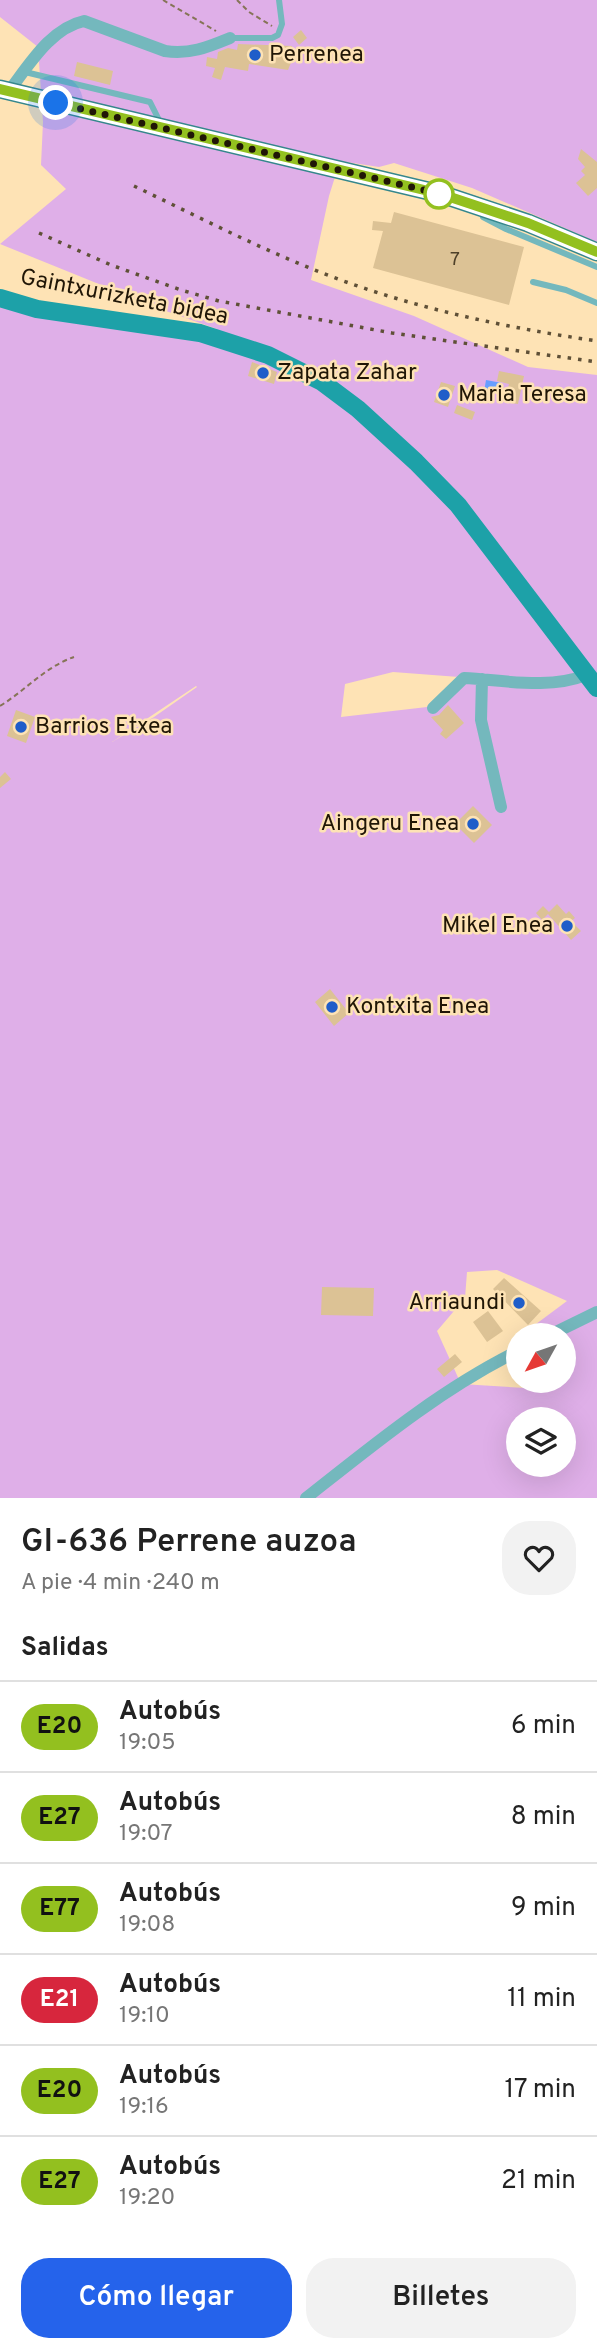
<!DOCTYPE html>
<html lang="es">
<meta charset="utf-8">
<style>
:root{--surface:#fff;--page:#f2f2f2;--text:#222;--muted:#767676;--line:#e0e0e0;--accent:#2563eb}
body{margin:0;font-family:Overpass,sans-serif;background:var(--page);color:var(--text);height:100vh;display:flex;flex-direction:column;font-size:26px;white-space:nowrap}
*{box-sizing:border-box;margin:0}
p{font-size:23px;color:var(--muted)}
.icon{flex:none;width:38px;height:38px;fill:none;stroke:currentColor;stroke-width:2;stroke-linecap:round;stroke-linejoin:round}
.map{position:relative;height:1498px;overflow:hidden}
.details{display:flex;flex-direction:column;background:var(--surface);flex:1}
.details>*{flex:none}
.badge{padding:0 14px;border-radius:23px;font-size:24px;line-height:46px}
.needle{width:46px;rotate:230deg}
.fabs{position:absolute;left:506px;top:1323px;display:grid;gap:14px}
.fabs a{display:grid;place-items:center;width:70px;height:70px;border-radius:50%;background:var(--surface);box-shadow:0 7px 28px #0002;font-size:35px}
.you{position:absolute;width:35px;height:35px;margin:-18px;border:5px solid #fff;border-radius:50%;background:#1a73e8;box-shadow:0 0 0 10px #1a73e833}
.map>.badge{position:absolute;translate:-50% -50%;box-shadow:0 0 0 4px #fff}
h2{padding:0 21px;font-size:26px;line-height:63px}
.round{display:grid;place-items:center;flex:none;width:74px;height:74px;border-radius:28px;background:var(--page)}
.head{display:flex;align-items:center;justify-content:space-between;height:119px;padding:0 21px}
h1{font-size:33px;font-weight:600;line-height:52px}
.button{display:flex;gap:14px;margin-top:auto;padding:14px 21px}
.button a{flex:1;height:80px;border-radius:28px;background:var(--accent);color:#fff;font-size:28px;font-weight:600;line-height:80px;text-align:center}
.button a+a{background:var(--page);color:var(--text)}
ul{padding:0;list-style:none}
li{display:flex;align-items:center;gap:21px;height:91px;padding:0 21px;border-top:2px solid var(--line)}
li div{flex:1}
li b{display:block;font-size:26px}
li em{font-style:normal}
li .badge{min-width:77px;font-weight:700;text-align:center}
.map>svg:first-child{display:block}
</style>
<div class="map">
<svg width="597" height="1498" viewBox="0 0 597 1498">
<rect width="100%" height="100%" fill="#fee3b5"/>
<path fill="#dfafe8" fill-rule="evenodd" d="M 0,0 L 597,0 L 597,242 L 472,188 L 394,163 L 379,167 L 340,161 L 329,196 L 311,280 L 414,316 L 528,367 L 597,375 L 597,1498 L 0,1498 L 0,290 L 117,326 L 217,329 L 163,310 L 0,244 L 66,189 L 41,165 L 43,122 L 38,47 L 0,17 ZM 393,672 L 459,677 L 427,707 L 341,717 L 345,684 ZM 197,687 L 154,717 L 112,742 L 196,686 ZM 497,1270 L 567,1301 L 528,1330 L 528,1335 L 564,1335 L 564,1381 L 526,1381 L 525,1388 L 461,1384 L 437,1331 L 465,1298 L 467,1272 ZM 518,1419 L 564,1419 L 564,1465 L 518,1465 Z"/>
<path fill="#679eff" d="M 486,380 L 502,383 L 500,394 L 484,392 Z"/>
<path fill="#dcc295" d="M 301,30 L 307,38 L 299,45 L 293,37 Z
M 238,44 L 292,46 L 292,60 L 288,70 L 249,64 L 248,71 L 225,67 L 221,80 L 212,77 L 215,68 L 206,66 L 207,57 L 217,59 L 218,52 L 228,48 L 237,50 Z
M 77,62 L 113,71 L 110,85 L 74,76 Z
M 581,149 L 597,162 L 597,188 L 588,196 L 576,183 L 585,175 L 581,171 L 585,167 L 578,159 Z
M 394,212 L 524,247 L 509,305 L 373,268 L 383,231 L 372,230 L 373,221 L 391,223 Z
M 252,362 L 277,372 L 274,384 L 248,376 Z
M 499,371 L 524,376 L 518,404 L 505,402 L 509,384 L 497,381 Z
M 441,382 L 455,386 L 448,407 L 434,402 Z
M 457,405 L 475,412 L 472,420 L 454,413 Z
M 448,705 L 464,723 L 446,739 L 440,734 L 443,730 L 431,717 L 439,715 Z
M 16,710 L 35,717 L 26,743 L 7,736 Z
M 5,772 L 11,779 L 0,788 L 0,777 Z
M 473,806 L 492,825 L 474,843 L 455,824 Z
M 557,904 L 566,914 L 569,911 L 575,918 L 571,921 L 581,931 L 571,940 L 548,914 L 542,920 L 536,913 L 543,906 L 549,912 Z
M 330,989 L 349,1013 L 334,1026 L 315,1002 Z
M 504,1278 L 541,1311 L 528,1325 L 493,1289 Z
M 322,1287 L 374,1288 L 373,1316 L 321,1315 Z
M 488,1311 L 503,1331 L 487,1342 L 473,1322 Z
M 455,1354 L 462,1362 L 444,1377 L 437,1369 Z"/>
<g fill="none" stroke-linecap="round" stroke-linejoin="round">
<path stroke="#867457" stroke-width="2" stroke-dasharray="5 3.5" stroke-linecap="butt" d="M 163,0 L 216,31
M 237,0 L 249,12 L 272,26
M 0,706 C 26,690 45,667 74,657"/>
<path stroke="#74b8bd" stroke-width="6" d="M 230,38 L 272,38 L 278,35 L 282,24 L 279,0
M 25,72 L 150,102 L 161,124
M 483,217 L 506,229 L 597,267
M 533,282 L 566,290 L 597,303"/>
<path stroke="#74b8bd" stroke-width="12" d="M 9,91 C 29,65 51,28 84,21 L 165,51 C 189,55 208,47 230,38
M 482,679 L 481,720 L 501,807
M 433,708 L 464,678 C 504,680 548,690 586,675
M 550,1335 L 597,1312
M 306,1498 C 373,1445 441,1389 518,1351"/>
<path stroke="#1da1a8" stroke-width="18" d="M 0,298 L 37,309 L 200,333 L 268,355 L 322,382 L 358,409 L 416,462 L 458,505 L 597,688"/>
<path stroke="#35878c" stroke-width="19" d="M 0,89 L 441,194 L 528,223 L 597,252"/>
<path stroke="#5f5037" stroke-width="3.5" stroke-dasharray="3.5 7" stroke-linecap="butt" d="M 134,186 C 201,218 268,253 338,279 C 422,310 509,328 597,341
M 39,233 L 111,265 L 181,290 L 219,301 L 392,333 L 597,362"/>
</g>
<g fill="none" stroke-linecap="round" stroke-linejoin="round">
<defs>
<path id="line" d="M 0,89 L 441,194 L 528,223 L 597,252"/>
</defs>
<use href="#line" stroke="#fff" stroke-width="16"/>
<use href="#line" stroke="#93c01f" stroke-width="10"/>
<path stroke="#201606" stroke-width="7" stroke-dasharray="0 12.6" d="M 56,103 L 441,194 L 439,194"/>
</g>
<g fill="#1f5dc9" stroke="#fee3b5" stroke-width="2.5">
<circle cx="255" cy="55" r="7"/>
<circle cx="263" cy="373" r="7"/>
<circle cx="444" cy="395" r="7"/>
<circle cx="21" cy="727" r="7"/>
<circle cx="473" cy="824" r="7"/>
<circle cx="567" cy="926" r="7"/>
<circle cx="332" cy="1007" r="7"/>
<circle cx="519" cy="1303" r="7"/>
</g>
<circle fill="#fff" stroke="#93c01f" stroke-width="3.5" cx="439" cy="194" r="14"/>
<g text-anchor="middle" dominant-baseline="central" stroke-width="5" stroke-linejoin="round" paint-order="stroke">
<g font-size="19" fill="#4f412a">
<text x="455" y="260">7</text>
</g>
<g font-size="23" fill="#201606" stroke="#fee3b5" text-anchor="start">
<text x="269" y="55">Perrenea</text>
<text x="277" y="373">Zapata Zahar</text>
<text x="458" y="395">Maria Teresa</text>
<text x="35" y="727">Barrios Etxea</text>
<text x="459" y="824" text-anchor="end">Aingeru Enea</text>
<text x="553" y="926" text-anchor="end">Mikel Enea</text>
<text x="346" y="1007">Kontxita Enea</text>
<text x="505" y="1303" text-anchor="end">Arriaundi</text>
</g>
<g font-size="23" fill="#201606" stroke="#fee3b5">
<text transform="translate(124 298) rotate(11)">Gaintxurizketa bidea</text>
</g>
</g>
</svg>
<div class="fabs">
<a><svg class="needle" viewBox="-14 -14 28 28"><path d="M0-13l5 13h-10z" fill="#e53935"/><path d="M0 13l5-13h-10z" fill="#767676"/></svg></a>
<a><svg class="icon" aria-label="layers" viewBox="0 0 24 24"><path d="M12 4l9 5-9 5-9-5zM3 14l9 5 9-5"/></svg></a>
</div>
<div class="you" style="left:56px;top:103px"></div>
</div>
<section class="details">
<div class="head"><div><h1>GI-636 Perrene auzoa</h1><p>A pie · 4 min · 240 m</p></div><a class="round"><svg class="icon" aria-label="heart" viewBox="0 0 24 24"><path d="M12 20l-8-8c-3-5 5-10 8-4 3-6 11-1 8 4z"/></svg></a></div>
<h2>Salidas</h2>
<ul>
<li><span class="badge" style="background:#93c01f;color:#111">E20</span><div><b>Autobús</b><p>19:05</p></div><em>6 min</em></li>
<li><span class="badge" style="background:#93c01f;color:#111">E27</span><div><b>Autobús</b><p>19:07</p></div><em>8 min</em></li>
<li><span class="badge" style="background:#93c01f;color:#111">E77</span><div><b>Autobús</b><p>19:08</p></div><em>9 min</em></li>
<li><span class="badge" style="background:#d7263d;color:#fff">E21</span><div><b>Autobús</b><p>19:10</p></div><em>11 min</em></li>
<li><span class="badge" style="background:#93c01f;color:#111">E20</span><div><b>Autobús</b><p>19:16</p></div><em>17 min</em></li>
<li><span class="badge" style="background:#93c01f;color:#111">E27</span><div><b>Autobús</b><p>19:20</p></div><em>21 min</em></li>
</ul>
<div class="button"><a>Cómo llegar</a><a>Billetes</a></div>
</section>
